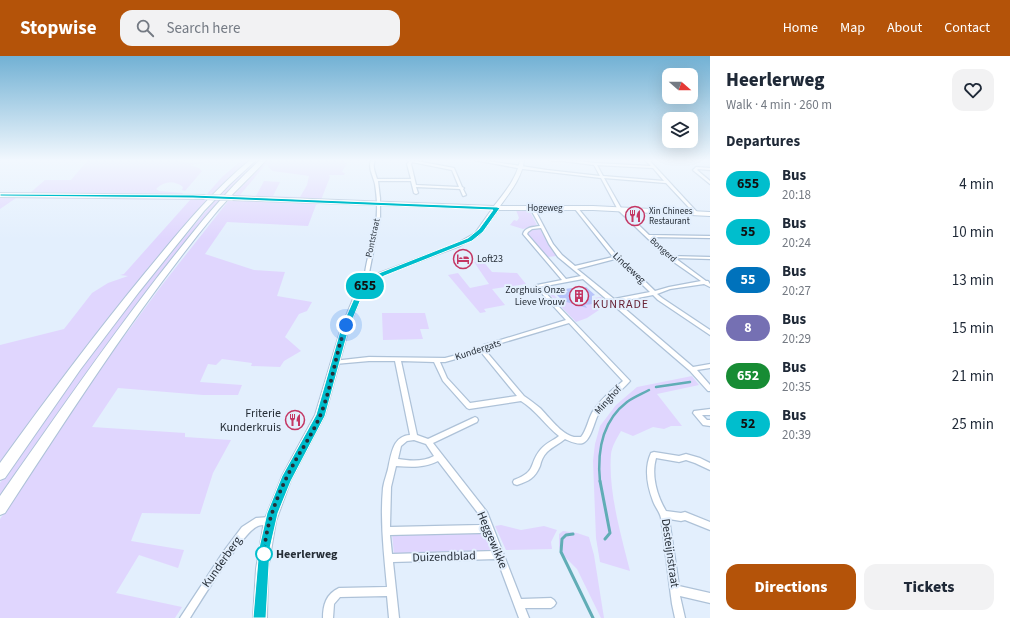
<!DOCTYPE html>
<meta charset="utf-8">
<style>
:root{--surface:#fff;--page:#f2f2f3;--text:#1f2937;--muted:#747a83;--accent:#b45309}
body{margin:0;font-family:"Source Sans 3",sans-serif;background:var(--page);color:var(--text);height:100vh;display:flex;flex-direction:column;font-size:15px;white-space:nowrap}
*{box-sizing:border-box;margin:0}
p{font-size:13px;color:var(--muted)}
.icon{flex:none;width:22px;height:22px;fill:none;stroke:currentColor;stroke-width:2;stroke-linecap:round;stroke-linejoin:round}
.map{position:relative;flex:1;overflow:hidden}
.drawer{display:flex;flex-direction:column;background:var(--surface);width:300px}
.drawer>*{flex:none}
.badge{padding:0 8px;border-radius:13px;font-size:14px;line-height:26px}
.needle{width:26px;rotate:110deg}
.tools{position:absolute;left:662px;top:12px;display:grid;gap:8px}
.tools a{display:grid;place-items:center;width:36px;height:36px;border-radius:8px;background:var(--surface);box-shadow:0 4px 16px #0002;font-size:20px}
.you{position:absolute;width:20px;height:20px;margin:-10px;border:3px solid #fff;border-radius:50%;background:#1a73e8;box-shadow:0 0 0 6px #1a73e833}
.map>.badge{position:absolute;translate:-50% -50%;box-shadow:0 0 0 2px #fff}
h2{padding:0 16px;font-size:15px;line-height:36px}
.round{display:grid;place-items:center;flex:none;width:42px;height:42px;border-radius:12px;background:var(--page)}
.headline{display:flex;align-items:center;justify-content:space-between;height:68px;padding:0 16px}
h1{font-size:19px;font-weight:800;line-height:30px}
.action{display:flex;gap:8px;margin-top:auto;padding:8px 16px}
.action a{flex:1;height:46px;border-radius:12px;background:var(--accent);color:#fff;font-size:16px;font-weight:800;line-height:46px;text-align:center}
.action a+a{background:var(--page);color:var(--text)}
ul{padding:0;list-style:none}
li{display:flex;align-items:center;gap:12px;height:48px;padding:0 16px}
li div{flex:1}
li b{display:block;font-size:15px}
li em{font-style:normal}
li .badge{min-width:44px;font-weight:700;text-align:center}
header{display:flex;align-items:center;gap:24px;box-sizing:border-box;height:56px;padding:0 20px;background:var(--accent);color:#fff}
header strong{font-size:19px}
nav{display:flex;gap:22px;margin-inline-start:auto;font-size:14px}
.search{width:280px;height:36px;background:var(--page);display:flex;align-items:center;gap:10px;box-sizing:border-box;padding:0 14px;border-radius:12px;color:var(--muted);font-size:15px}
main{display:flex;flex:1;min-height:0}
.map>svg:first-child{display:block}
</style>
<header>
<strong>Stopwise</strong>
<div class="search"><svg class="icon" aria-label="search" viewBox="0 0 24 24"><circle cx="10" cy="10" r="6"/><path d="M15 15l6 6"/></svg>Search here</div>
<nav><a>Home</a><a>Map</a><a>About</a><a>Contact</a></nav>
</header>
<main>
<div class="map">
<svg width="710" height="562" viewBox="0 0 710 562">
<rect width="100%" height="100%" fill="#e3effd"/>
<path fill="#e0d6fe" fill-rule="evenodd" d="M 88,104 L 177,104 L 190,107 L 219,104 L 190,109 L 199,112 L 202,115 L 185,135 L 182,134 L 183,131 C 174,124 164,125 156,133 L 159,135 L 183,137 L 182,139 L 0,137 L 31,136 L 45,124 L 71,124 Z
M 242,104 L 249,104 L 211,140 L 206,139 L 223,120 Z
M 255,104 L 261,104 L 224,140 L 219,140 Z
M 267,104 L 341,104 L 347,107 L 342,116 L 345,117 L 344,119 L 329,119 L 330,121 L 321,144 L 233,140 ZM 266,108 L 269,110 L 268,111 L 273,115 L 309,120 L 307,129 L 300,141 L 273,140 L 280,126 L 264,125 L 256,140 L 240,139 Z
M 0,141 L 207,144 C 134,228 65,316 0,407 L 0,289 L 64,273 L 92,237 L 108,227 L 128,220 L 120,219 L 124,218 L 190,144 L 16,142 L 0,153 Z
M 215,144 L 220,144 L 195,174 L 0,443 L 0,427 L 76,319 L 138,238 Z
M 229,144 L 320,147 L 316,149 L 308,170 L 227,166 L 205,198 L 254,214 L 285,216 L 277,240 L 312,246 L 307,255 L 299,258 L 285,281 L 301,295 L 284,305 L 280,311 L 251,310 L 252,307 L 222,303 L 216,309 L 208,308 L 200,326 L 242,329 L 238,339 L 203,339 L 118,332 L 92,371 L 185,377 L 185,381 L 231,384 L 213,417 L 200,458 L 142,457 L 131,485 L 184,494 L 178,512 L 139,499 L 116,537 L 182,551 L 175,562 L 0,562 L 0,463 L 103,309 L 162,229 Z
M 516,154 L 529,154 L 537,169 L 523,173 L 510,169 L 514,164 L 517,165 L 519,162 Z
M 535,173 L 540,173 L 550,191 L 557,200 L 547,201 L 528,178 L 528,175 Z
M 482,204 L 492,216 L 517,217 L 526,228 L 492,233 L 505,249 L 484,253 L 486,256 L 480,257 L 448,219 L 458,217 L 470,232 L 489,228 L 474,206 Z
M 553,238 L 561,246 L 566,245 L 581,250 L 593,247 L 593,242 L 601,241 L 611,250 L 599,254 L 587,262 L 576,266 L 550,239 Z
M 382,257 L 425,257 L 429,273 L 420,273 L 423,283 L 383,284 Z
M 692,320 L 699,329 L 657,338 L 682,370 L 671,370 L 664,373 L 653,371 L 633,380 L 621,375 C 617,382 612,390 611,398 C 608,435 621,479 630,515 L 600,506 L 596,482 L 593,405 L 595,388 L 600,370 L 616,349 L 637,331 Z
M 501,469 L 521,474 L 544,470 L 557,474 L 551,486 L 552,493 L 506,494 L 495,470 Z
M 563,475 L 577,477 L 589,481 L 594,499 L 604,562 L 601,562 L 577,513 L 561,497 L 559,491 L 559,478 Z
M 485,476 L 492,495 L 394,498 L 392,478 Z"/>
<g fill="none" stroke-linecap="round" stroke-linejoin="round">
<path stroke="#61adb6" stroke-width="2.5" d="M 656,331 L 690,326
M 600,426 C 597,396 602,365 627,346 C 634,341 642,338 649,334"/>
<path stroke="#61adb6" stroke-width="3" d="M 600,425 L 610,477 L 605,483
M 573,478 L 566,479 L 562,483 L 561,496 L 593,562"/>
</g>
<path fill="#b8c4fa" d="M 586,231 L 595,239 L 592,240 L 592,248 L 585,249 L 587,252 L 563,245 L 555,237 L 568,236 L 565,233 L 572,232 L 574,234 Z"/>
<g fill="none" stroke-linecap="round" stroke-linejoin="round">
<defs>
<path id="street" d="M 371,104 L 375,104 C 372,111 375,116 377,123 L 411,123 L 407,108 L 411,104 L 454,112 L 462,131 L 464,132 L 463,133 L 466,139 L 463,140 L 460,133 L 416,131 L 418,137 L 416,138 L 414,137 L 411,125 L 378,125 L 380,142 L 380,161 L 369,217 L 367,218 L 365,217 C 368,194 378,173 377,150 C 377,142 376,135 375,128 C 373,120 368,112 371,104 ZM 412,106 L 452,114 L 459,131 L 416,129 L 411,108 Z
M 474,104 L 481,104 L 547,114 L 600,120 L 594,109 L 563,105 L 552,105 L 550,104 L 570,104 L 595,107 L 651,110 L 645,104 L 649,104 L 697,156 L 697,158 L 695,158 L 666,127 L 604,122 L 621,152 L 649,179 L 710,180 L 710,182 L 651,181 L 671,200 L 710,201 L 710,203 L 675,202 L 706,225 L 708,225 L 710,228 L 710,231 L 704,228 L 670,233 L 657,238 L 662,242 L 710,274 L 710,279 L 658,244 L 653,239 L 617,246 L 693,311 L 710,308 L 710,312 L 697,314 L 710,329 L 710,335 L 708,335 L 690,315 L 583,223 L 540,231 L 630,325 C 620,337 605,345 598,359 C 594,366 591,384 583,387 C 577,389 570,385 565,383 C 559,388 552,391 547,396 C 543,400 541,405 540,410 C 535,422 529,425 517,429 L 514,428 L 513,426 L 514,424 C 538,415 528,408 541,393 C 546,387 554,384 559,380 C 545,369 536,354 521,345 L 469,353 L 467,352 L 443,325 L 434,306 L 401,305 L 417,379 L 428,383 L 473,362 L 475,361 L 477,362 L 478,364 L 477,366 L 433,387 L 487,456 L 521,543 L 551,542 L 554,544 L 556,547 L 554,550 L 551,552 L 525,552 L 529,562 L 519,562 L 497,503 L 393,506 L 399,562 L 389,562 L 387,540 L 340,541 L 334,548 L 333,562 L 323,562 C 323,549 326,538 339,532 L 387,531 C 384,498 380,465 383,432 C 384,424 388,416 389,408 C 392,395 394,380 410,379 L 395,305 L 369,305 L 335,308 L 333,307 L 332,306 L 333,305 L 369,301 L 445,302 L 480,293 L 484,289 L 566,264 L 535,230 L 537,229 L 562,224 L 523,178 C 525,171 533,171 540,170 L 530,152 L 532,151 L 534,152 L 553,188 L 562,199 L 575,210 L 613,201 L 575,153 L 574,152 L 576,151 L 577,151 L 618,201 L 624,205 L 655,235 L 669,231 L 701,225 L 668,202 L 618,154 L 601,122 L 523,113 ZM 597,109 L 653,112 L 664,125 L 603,120 ZM 541,172 L 549,188 L 558,201 L 581,220 L 566,223 L 527,178 L 528,176 L 532,173 ZM 615,203 L 620,207 L 650,236 L 614,243 L 577,213 ZM 569,267 L 623,325 C 612,334 601,343 593,355 C 588,363 587,374 581,381 C 578,381 576,381 574,381 C 561,378 549,361 540,352 C 535,348 530,344 524,340 L 485,294 L 488,291 ZM 481,296 L 517,340 L 470,347 L 447,322 L 440,306 L 445,306 ZM 414,384 L 426,388 L 434,400 C 423,406 410,405 398,403 L 401,390 L 407,385 ZM 438,405 L 481,461 L 483,468 L 480,469 L 390,471 L 391,431 L 396,410 C 411,411 425,412 438,405 ZM 486,475 L 494,495 L 392,498 L 390,479 L 480,477 Z
M 696,111 L 710,112 L 710,114 L 698,113 L 697,114 L 710,125 L 710,128 L 694,115 L 693,114 Z
M 710,353 L 710,359 L 702,359 L 707,364 L 710,364 L 710,370 L 703,369 L 693,357 L 694,355 Z
M 654,396 L 679,400 L 686,398 L 700,402 L 710,407 L 710,414 L 695,407 L 686,404 L 679,406 L 656,402 C 651,420 657,440 666,455 L 681,457 L 685,456 L 710,466 L 710,474 L 685,464 L 681,465 L 669,463 L 679,530 L 710,537 L 710,547 L 680,540 L 685,562 L 675,562 L 672,548 C 668,519 665,490 661,462 C 660,456 655,451 653,445 C 647,429 644,412 651,397 Z
M 270,461 L 273,462 L 274,465 L 273,468 C 268,470 262,468 258,470 C 243,475 201,545 190,562 L 180,562 L 224,495 L 242,471 L 256,462 Z"/>
<path id="secondary" d="M 520,104 L 524,104 C 522,122 510,136 500,150 L 593,150 L 710,156 L 710,160 L 593,154 L 498,154 L 479,179 L 460,190 L 383,219 L 371,227 L 362,238 L 349,272 L 325,359 L 291,424 L 276,465 L 268,513 L 267,562 L 253,562 L 256,513 L 264,465 L 282,420 L 315,359 L 341,272 L 355,238 L 367,225 L 379,217 L 456,188 L 475,177 L 492,153 L 232,144 L 229,142 L 232,140 L 494,150 C 505,136 517,122 520,104 Z
M 0,137 L 206,139 L 209,141 L 206,143 L 0,141 Z"/>
<path id="highway" d="M 250,104 L 256,104 L 229,129 L 204,155 L 139,236 L 80,314 L 5,422 L 0,424 L 0,407 C 47,342 94,279 145,217 C 178,177 210,137 250,104 Z
M 260,104 L 266,104 C 249,123 230,139 214,159 C 137,253 71,356 5,457 L 0,459 L 0,440 C 51,367 102,293 156,223 C 189,181 220,140 260,104 Z"/>
</defs>
<use href="#street" stroke="#aec2d8" stroke-width="2.5"/>
<use href="#secondary" stroke="#aec2d8" stroke-width="2"/>
<use href="#highway" stroke="#aec2d8" stroke-width="2"/>
<use href="#street" fill="#fff" fill-rule="evenodd"/>
<use href="#secondary" fill="#fff" fill-rule="evenodd"/>
<use href="#highway" fill="#fff" fill-rule="evenodd"/>
<defs>
<path id="secondary-bridge" d="M 206,141 L 232,142"/>
</defs>
<use href="#secondary-bridge" stroke="#aec2d8" stroke-width="6" stroke-linecap="butt"/>
<use href="#secondary-bridge" stroke="#fff" stroke-width="5"/>
</g>
<linearGradient id="sky" x2="0" y2="1"><stop stop-color="#72b1d4"/><stop offset="0.57" stop-color="#f2f8fe"/><stop offset="1" stop-color="#f2f8fe" stop-opacity="0"/></linearGradient>
<rect width="710" height="183" fill="url(#sky)"/>
<path fill="#00becd" stroke="#fff" d="M 0,138 L 193,139 L 497,151 L 500,152 L 483,176 L 472,185 L 384,220 L 372,227 L 363,238 L 349,272 L 325,360 L 291,425 L 278,457 L 270,492 L 266,562 L 253,562 L 259,492 L 267,457 L 282,420 L 316,359 L 341,272 L 356,238 L 367,224 L 379,217 L 468,182 L 479,173 L 493,154 L 193,142 L 0,140 Z"/>
<g fill="none" stroke-linecap="round" stroke-linejoin="round">
<path stroke="#262e37" stroke-width="4" stroke-dasharray="0 7.2" d="M 264,498 C 266,464 281,430 298,400 C 306,387 314,374 320,360 C 332,331 335,299 346,269"/>
</g>
<defs>
<symbol id="restaurant-ring" viewBox="-11 -11 22 22"><circle r="9.5" fill="#e3effd" stroke="#c43663" stroke-width="1.5"/><path d="M-5-6h1v4h1v-4h1v4h1v-4h1v5L-1.5 .5V6h-2V.5L-5-1ZM5-6V6H3V1.5H1.5Q1.5-4 5-6Z" fill="#c43663"/></symbol>
<symbol id="hotel-ring" viewBox="-11 -11 22 22"><circle r="9.5" fill="#e3effd" stroke="#c43663" stroke-width="1.5"/><path d="M-6-4.5h1.5V1H6V5H4.5V3h-9V5H-6ZM-4 0a1.8 1.8 0 1 1 3.6 0ZM.5 0V-2.5h3Q6-2.5 6 0Z" fill="#c43663"/></symbol>
<symbol id="building-ring" viewBox="-11 -11 22 22"><circle r="9.5" fill="#e3effd" stroke="#c43663" stroke-width="1.5"/><path d="M-4-6H4V6H1V3H-1V6H-4ZM-2.5-4.3h1.7v1.8h-1.7ZM.8-4.3h1.7v1.8H.8ZM-2.5-1h1.7V.8h-1.7ZM.8-1h1.7V.8H.8Z" fill="#c43663"/></symbol>
</defs>
<g fill-rule="evenodd">
<use href="#restaurant-ring" x="624" y="149" width="22" height="22"/>
<use href="#hotel-ring" x="452" y="192" width="22" height="22"/>
<use href="#building-ring" x="568" y="229" width="22" height="22"/>
<use href="#restaurant-ring" x="284" y="353" width="22" height="22"/>
</g>
<circle fill="#fff" stroke="#00becd" stroke-width="2" cx="264" cy="498" r="8"/>
<g text-anchor="middle" dominant-baseline="central" stroke-width="4" stroke-linejoin="round" paint-order="stroke">
<g font-size="9" fill="#262e37" stroke="#e3effd">
<text x="545" y="152">Hogeweg</text>
<text transform="translate(373 182) rotate(-78)">Pontstraat</text>
<text transform="translate(663 194) rotate(42)">Bongerd</text>
</g>
<g font-size="9" fill="#262e37" stroke="#e3effd" text-anchor="start">
<text x="649" y="155">Xin Chinees<tspan x="649" dy="10">Restaurant</tspan></text>
</g>
<g font-size="10" fill="#262e37" stroke="#e3effd" text-anchor="start">
<text x="477" y="203">Loft23</text>
<text x="565" y="234" text-anchor="end">Zorghuis Onze<tspan x="565" dy="12">Lieve Vrouw</tspan></text>
</g>
<g font-size="10" fill="#262e37" stroke="#e3effd">
<text transform="translate(629 212) rotate(43)">Lindeweg</text>
<text transform="translate(478 294) rotate(-18)">Kundergats</text>
<text transform="translate(608 344) rotate(-48)">Minghof</text>
</g>
<g font-size="12" letter-spacing="1" fill="#682336" stroke="#e3effd">
<text x="621" y="248">KUNRADE</text>
</g>
<g font-size="12" fill="#262e37" stroke="#e3effd" text-anchor="end">
<text x="281" y="357">Friterie<tspan x="281" dy="14">Kunderkruis</tspan></text>
</g>
<g font-size="12" fill="#262e37" stroke="#e3effd">
<text transform="translate(492 484) rotate(67)">Heggewikke</text>
<text transform="translate(670 497) rotate(82)">Desteijnstraat</text>
<text transform="translate(444 501) rotate(-2)">Duizendblad</text>
<text transform="translate(222 506) rotate(-55)">Kunderberg</text>
</g>
<g font-size="12" font-weight="bold" fill="#262e37" stroke="#e3effd" text-anchor="start">
<text x="276" y="498">Heerlerweg</text>
</g>
</g>
</svg>
<div class="tools">
<a><svg class="needle" viewBox="-14 -14 28 28"><path d="M0-13l5 13h-10z" fill="#e53935"/><path d="M0 13l5-13h-10z" fill="#747a83"/></svg></a>
<a><svg class="icon" aria-label="layers" viewBox="0 0 24 24"><path d="M12 4l9 5-9 5-9-5zM3 14l9 5 9-5"/></svg></a>
</div>
<div class="you" style="left:346px;top:269px"></div>
<b class="badge" style="left:365px;top:230px;background:#00becd;color:#111">655</b>
</div>
<section class="drawer">
<div class="headline"><div><h1>Heerlerweg</h1><p>Walk · 4 min · 260 m</p></div><a class="round"><svg class="icon" aria-label="heart" viewBox="0 0 24 24"><path d="M12 20l-8-8c-3-5 5-10 8-4 3-6 11-1 8 4z"/></svg></a></div>
<h2>Departures</h2>
<ul>
<li><span class="badge" style="background:#00becd;color:#111">655</span><div><b>Bus</b><p>20:18</p></div><em>4 min</em></li>
<li><span class="badge" style="background:#00becd;color:#111">55</span><div><b>Bus</b><p>20:24</p></div><em>10 min</em></li>
<li><span class="badge" style="background:#0072bc;color:#fff">55</span><div><b>Bus</b><p>20:27</p></div><em>13 min</em></li>
<li><span class="badge" style="background:#7570b3;color:#fff">8</span><div><b>Bus</b><p>20:29</p></div><em>15 min</em></li>
<li><span class="badge" style="background:#178c34;color:#fff">652</span><div><b>Bus</b><p>20:35</p></div><em>21 min</em></li>
<li><span class="badge" style="background:#00becd;color:#111">52</span><div><b>Bus</b><p>20:39</p></div><em>25 min</em></li>
</ul>
<div class="action"><a>Directions</a><a>Tickets</a></div>
</section>
</main>
